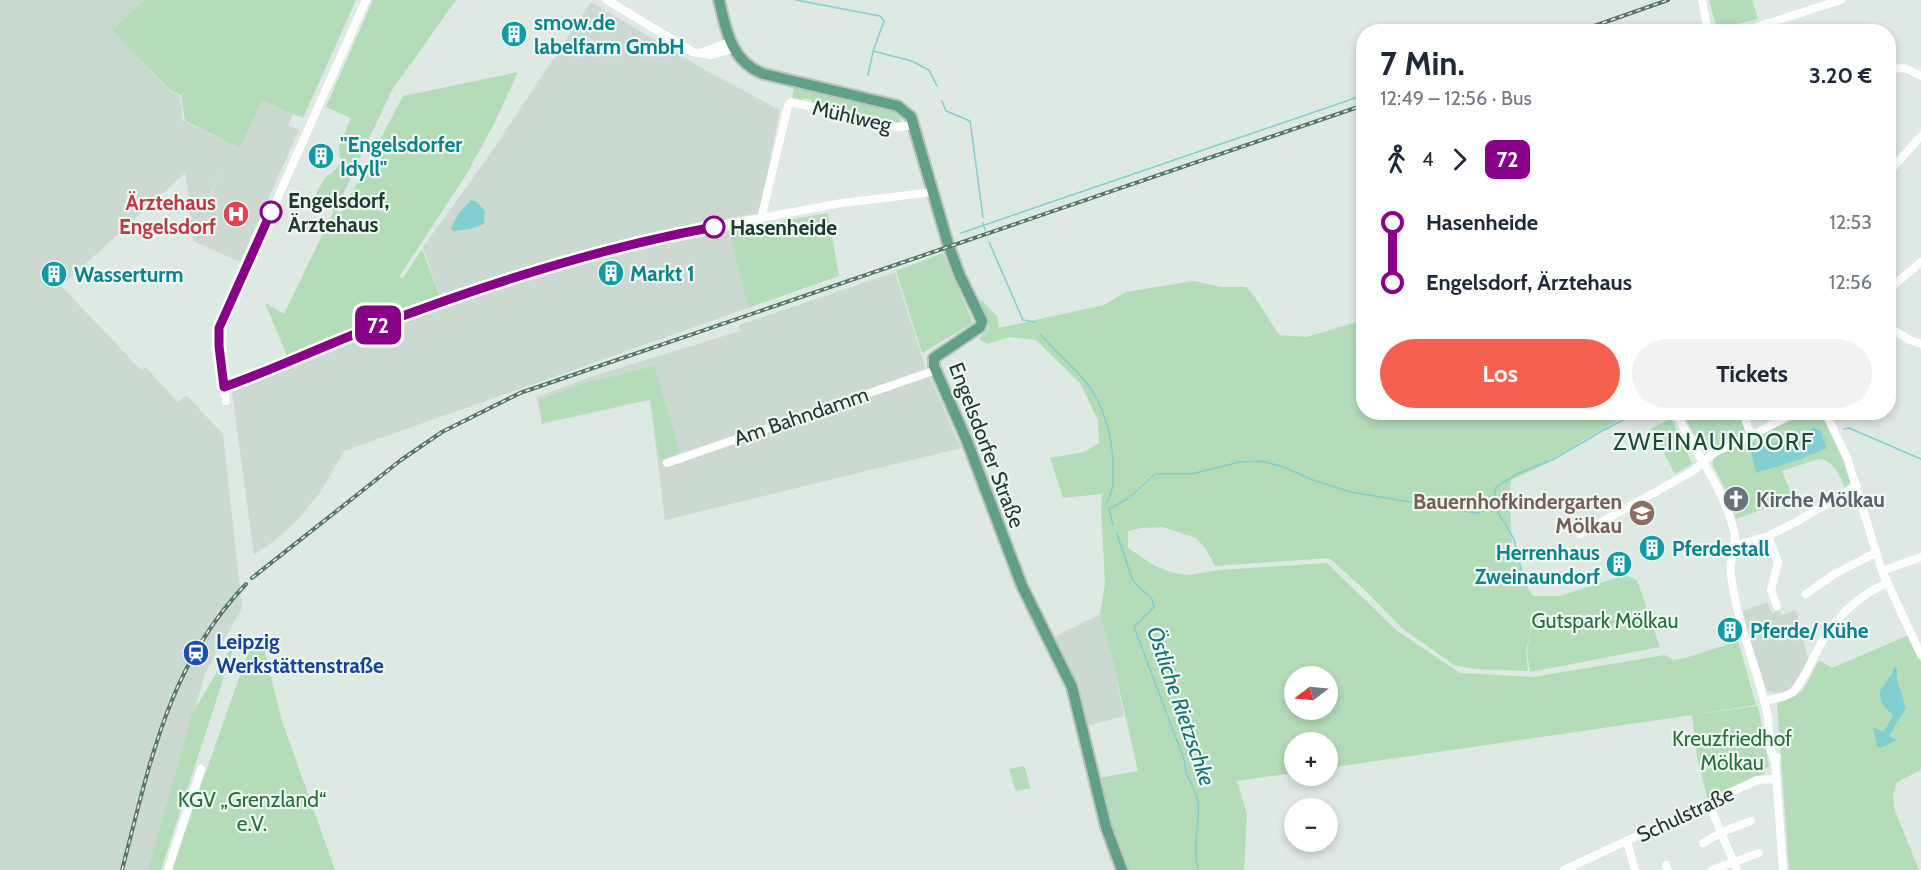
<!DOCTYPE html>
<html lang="de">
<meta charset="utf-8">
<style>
:root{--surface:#fff;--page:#f2f2f3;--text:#1f2937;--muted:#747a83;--accent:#f5614f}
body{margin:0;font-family:Cabin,sans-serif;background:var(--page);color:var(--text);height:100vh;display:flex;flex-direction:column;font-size:22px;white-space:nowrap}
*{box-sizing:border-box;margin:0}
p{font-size:20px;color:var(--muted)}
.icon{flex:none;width:33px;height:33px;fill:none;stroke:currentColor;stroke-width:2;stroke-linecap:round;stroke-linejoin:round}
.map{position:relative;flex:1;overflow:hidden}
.panel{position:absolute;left:1356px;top:24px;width:540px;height:396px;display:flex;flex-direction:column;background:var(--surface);border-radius:24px;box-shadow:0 3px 9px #0003}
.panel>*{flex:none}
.badge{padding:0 12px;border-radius:9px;font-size:21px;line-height:39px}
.needle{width:39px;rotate:254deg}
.buttons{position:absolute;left:1284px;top:666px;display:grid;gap:12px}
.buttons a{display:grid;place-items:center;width:54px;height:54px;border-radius:50%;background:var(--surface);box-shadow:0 3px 9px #0003;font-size:30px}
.map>.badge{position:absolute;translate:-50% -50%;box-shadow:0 0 0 3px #fff}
.legs{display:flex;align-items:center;gap:9px;height:66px;padding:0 24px;font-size:20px}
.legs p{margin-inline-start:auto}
.summary{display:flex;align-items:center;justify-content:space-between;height:102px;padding:0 24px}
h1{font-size:33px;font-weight:800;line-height:45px}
.button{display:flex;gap:12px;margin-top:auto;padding:12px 24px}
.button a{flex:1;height:69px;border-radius:36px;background:var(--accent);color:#fff;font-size:24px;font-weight:800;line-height:69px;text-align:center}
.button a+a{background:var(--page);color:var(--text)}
ul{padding:0 24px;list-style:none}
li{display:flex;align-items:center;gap:21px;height:60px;font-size:22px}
li i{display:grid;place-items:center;width:9px;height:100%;margin:0 8px;background:currentColor}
li i::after{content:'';width:15px;height:15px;margin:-8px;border:4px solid;border-radius:50%;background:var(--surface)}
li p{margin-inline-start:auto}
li:first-child i{background:linear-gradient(#0000 50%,currentColor 0)}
li:last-child i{background:linear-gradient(currentColor 50%,#0000 0)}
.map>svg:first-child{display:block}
</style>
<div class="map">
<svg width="1921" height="870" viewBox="0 0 1921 870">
<rect width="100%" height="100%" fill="#dde9e2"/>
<path fill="#cbd9d1" d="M 0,0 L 144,0 L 113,31 L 171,92 L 180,96 L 183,121 L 240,148 L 262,101 L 293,114 L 288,125 L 299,130 L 240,262 L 193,241 L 189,202 L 206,208 L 223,163 L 205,207 L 189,200 L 185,173 L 61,286 L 142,371 L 146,367 L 178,403 L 186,395 L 223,434 L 242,608 L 206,671 L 148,870 L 0,870 Z
M 591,2 L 705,70 L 780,110 L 760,213 L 660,231 L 590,250 L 440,297 L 423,247 L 491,153 Z
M 729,231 L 748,308 L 344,451 L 321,491 L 295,523 L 274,541 L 254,555 L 232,392 L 393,326 L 514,284 L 631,251 Z
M 895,272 L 924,363 L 961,448 L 665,520 L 650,400 L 542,424 L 537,397 L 590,377 L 740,331 L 739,325 Z
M 1767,602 L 1772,613 L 1780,610 L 1782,615 L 1796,610 L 1808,659 L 1794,685 L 1787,692 L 1779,694 L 1767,691 L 1745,626 L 1743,611 Z
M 1100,614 L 1112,658 L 1124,716 L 1087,726 L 1052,638 Z"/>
<path fill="#b4dcb9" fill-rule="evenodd" d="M 144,0 L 356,0 L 303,118 L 262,101 L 240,148 L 185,121 L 181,95 L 171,91 L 112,31 Z
M 373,0 L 456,0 L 392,90 L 335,211 L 342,212 L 403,96 L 518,72 L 494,124 L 466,175 L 399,277 L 403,278 L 422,249 L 440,297 L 326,338 L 287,356 L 265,303 L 284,314 L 334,211 L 312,202 L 325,177 L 331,174 L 339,165 L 340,160 L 339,146 L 351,118 L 326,107 Z
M 1709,0 L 1752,0 L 1758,19 L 1717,29 Z
M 794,85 L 896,110 L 901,115 L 900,121 L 897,124 L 812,104 L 812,100 L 803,98 L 802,102 L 792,99 Z
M 828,213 L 839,276 L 748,308 L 729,231 Z
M 943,253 L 973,323 L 922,353 L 896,271 Z
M 1193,281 L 1222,287 L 1246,287 L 1254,296 L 1279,335 L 1307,337 L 1363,320 L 1364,412 L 1630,413 L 1550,460 L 1548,463 L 1511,480 L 1510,500 L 1512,548 L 1529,590 L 1533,596 L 1560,596 L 1625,575 L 1637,580 L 1660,647 L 1530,672 L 1527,652 L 1532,616 L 1526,653 L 1528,671 L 1475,669 L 1454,665 L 1402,628 L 1366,591 L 1329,558 L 1215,566 L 1206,549 L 1196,538 L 1163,527 L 1141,528 L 1128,531 L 1128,548 L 1155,566 L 1173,573 L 1188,575 L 1220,570 L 1327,563 L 1396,630 L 1460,673 L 1533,677 L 1665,655 L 1673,660 L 1685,658 L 1738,641 L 1756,705 L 1697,714 L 1758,706 L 1769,766 L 1764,770 L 1765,774 L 1708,801 L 1697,756 L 1692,715 L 1328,768 L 1328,742 L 1294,742 L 1294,773 L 1237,781 L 1247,814 L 1244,870 L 1125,870 L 1117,851 L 1099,778 L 1138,771 L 1112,658 L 1100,614 L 1105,585 L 1101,507 L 1102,494 L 1063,498 L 1050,458 L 1084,452 L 1099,443 L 1098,420 L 1080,383 L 1036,340 L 1009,337 L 987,344 L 979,339 L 989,328 L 980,299 L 997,316 L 999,328 L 1104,305 L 1126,292 ZM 1294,676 L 1328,676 L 1328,710 L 1294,710 Z
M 654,366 L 680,452 L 660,460 L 650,399 L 542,423 L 539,400 L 582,384 Z
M 1682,413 L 1739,413 L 1747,434 L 1706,451 L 1703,450 Z
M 1803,413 L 1823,413 L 1831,427 L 1852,481 L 1845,487 C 1839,475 1834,460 1818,459 L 1782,471 L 1793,498 L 1736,519 L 1725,489 L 1713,466 L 1713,460 L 1719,455 L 1745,443 Z
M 1671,418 L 1692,464 L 1675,474 L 1651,429 Z
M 1909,635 L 1921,662 L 1921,770 L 1897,782 L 1893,795 L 1894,808 L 1919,870 L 1789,870 L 1777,703 C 1806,695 1806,684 1819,660 L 1832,668 Z
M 261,637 L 282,721 L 335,870 L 171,870 L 248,653 Z
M 236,640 L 161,870 L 148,870 L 192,714 Z
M 1024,766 L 1031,788 L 1016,791 L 1009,769 Z"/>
<path fill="#82cfd1" d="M 471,200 L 477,202 L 485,211 L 484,224 L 471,229 L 453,231 L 451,228 L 459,213 Z
M 1814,428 L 1820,430 L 1827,448 L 1801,459 L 1756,473 L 1749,443 L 1753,442 L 1758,447 L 1794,437 Z
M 1895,667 L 1897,667 L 1897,680 L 1906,708 L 1889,736 L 1897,740 L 1880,748 L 1877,746 L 1873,727 L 1884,732 L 1893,715 C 1866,691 1887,689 1895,667 Z"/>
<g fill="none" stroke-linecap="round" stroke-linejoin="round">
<path stroke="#82cfd1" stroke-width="1.5" d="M 796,0 L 880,16 L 884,21 L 873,51 L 912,61 L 929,70 L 937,86
M 868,75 L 873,52
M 942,101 L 946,111 L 970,121 L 983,217
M 983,223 L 985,230
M 961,233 L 1364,95
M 989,242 L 1023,320 L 1035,322
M 1040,334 C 1054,350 1071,364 1085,381 C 1104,404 1113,438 1113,468 C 1113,481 1114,492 1106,503
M 1844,429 L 1849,428 L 1921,459
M 1493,504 L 1514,539 L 1525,586
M 1113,525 L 1109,509 L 1129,498 L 1155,474 L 1191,474 L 1240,462 L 1260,461 L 1281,466 L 1313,480 L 1351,492 L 1476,513 C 1494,509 1493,504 1496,487 L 1517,474 L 1554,459 L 1602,431 L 1638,412
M 1117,534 L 1133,581 L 1152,599 L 1154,607 L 1134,627 L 1185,762 C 1184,777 1196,787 1198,802 C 1200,825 1192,848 1198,870"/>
<defs>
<path id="major" d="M 719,0 C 726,30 731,62 764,74 L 898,106 L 911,117 L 948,244 L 960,276 L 982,321 L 980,327 L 934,358 L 934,366 L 967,441 L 1022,586 L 1072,687 L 1106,827 L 1122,870"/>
</defs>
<use href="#major" stroke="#bcc3c0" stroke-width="14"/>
<path stroke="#fff" stroke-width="8" d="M 607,0 L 693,52 L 711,55 L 733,49
M 1702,0 L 1708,32
M 1740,32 L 1841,0
M 700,53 L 730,42
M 1888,69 L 1905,68 L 1921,76
M 1888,173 L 1921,136
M 761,219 L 788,106 L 791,102 L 898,127 L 914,125
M 1888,290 L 1921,262
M 1888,327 L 1910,340 L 1921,344
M 224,387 L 375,326 L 513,278 L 632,244 L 685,232 L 842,203 L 934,192
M 226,401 L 219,346 L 219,329 L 366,0
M 1676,412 C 1694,452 1724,488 1734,531 C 1738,546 1728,561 1731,576 C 1737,621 1755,663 1766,708 C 1771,725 1766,745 1775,761
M 1743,412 L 1751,436
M 1825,412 L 1847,458 L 1882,571 L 1921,655
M 667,463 L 936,370
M 1576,527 L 1580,534 L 1693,471 L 1716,451 L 1751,436 L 1796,412
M 1768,536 L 1778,562 L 1771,590 L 1777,606
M 1734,546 L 1768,536 L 1796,522 L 1857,486
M 1882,571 L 1921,557
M 1806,594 L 1833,575 L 1875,553
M 1764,701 L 1785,696 L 1793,692 C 1804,680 1810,664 1817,651 C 1833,620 1855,597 1887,583
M 1777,757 L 1775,761 L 1783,870
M 1709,804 L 1737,870
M 1627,841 L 1635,870
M 1703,843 L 1722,832 L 1751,821
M 1666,865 L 1668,870
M 168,870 L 201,769
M 1564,870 L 1757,780 L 1776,779
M 1712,870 L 1759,853"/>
<use href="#major" stroke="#60a087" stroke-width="10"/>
<defs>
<path id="rail" d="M 1577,32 L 1668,0
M 252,578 L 401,460 L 442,432 L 520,393 L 1364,105
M 122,870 C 150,764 167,667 246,584"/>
</defs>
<use href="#rail" stroke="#587569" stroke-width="4"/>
<use href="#rail" stroke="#edf6f0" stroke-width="1.5" stroke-dasharray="4.5" stroke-linecap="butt"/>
</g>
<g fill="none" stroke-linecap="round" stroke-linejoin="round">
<defs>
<path id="line-1" d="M 271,212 L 219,328 L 219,346 L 224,387 C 275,369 323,346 373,327 C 483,285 598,248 714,227"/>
</defs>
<use href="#line-1" stroke="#fff" stroke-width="14"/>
<use href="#line-1" stroke="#808" stroke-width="9"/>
</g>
<defs>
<symbol id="building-disc" viewBox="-11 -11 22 22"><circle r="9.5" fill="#0f9aa8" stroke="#edf6f0"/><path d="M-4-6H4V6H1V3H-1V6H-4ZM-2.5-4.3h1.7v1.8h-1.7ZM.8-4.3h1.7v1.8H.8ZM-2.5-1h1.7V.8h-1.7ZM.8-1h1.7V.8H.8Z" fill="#fff"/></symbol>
<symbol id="hospital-disc" viewBox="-11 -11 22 22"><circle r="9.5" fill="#e0444e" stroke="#edf6f0"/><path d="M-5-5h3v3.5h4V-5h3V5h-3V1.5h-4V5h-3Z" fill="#fff"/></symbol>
<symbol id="church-disc" viewBox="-11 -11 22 22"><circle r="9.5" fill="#6b7280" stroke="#edf6f0"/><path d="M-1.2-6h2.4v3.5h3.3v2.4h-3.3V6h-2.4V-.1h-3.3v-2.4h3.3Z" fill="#fff"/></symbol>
<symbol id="school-disc" viewBox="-11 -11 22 22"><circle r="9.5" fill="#8d6e63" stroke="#edf6f0"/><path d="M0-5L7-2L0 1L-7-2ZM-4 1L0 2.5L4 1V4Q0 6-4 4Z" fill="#fff"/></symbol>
<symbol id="station-disc" viewBox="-11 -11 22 22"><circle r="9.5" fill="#1a4fb4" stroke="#edf6f0"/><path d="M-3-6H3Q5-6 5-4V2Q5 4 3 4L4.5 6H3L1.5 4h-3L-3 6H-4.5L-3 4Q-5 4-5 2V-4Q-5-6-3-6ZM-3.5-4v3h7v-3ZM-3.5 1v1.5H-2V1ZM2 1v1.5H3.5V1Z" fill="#fff"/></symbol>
</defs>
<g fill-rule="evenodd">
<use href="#building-disc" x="499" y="19" width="30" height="30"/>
<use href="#building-disc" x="306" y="141" width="30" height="30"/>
<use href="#hospital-disc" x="221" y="199" width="30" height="30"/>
<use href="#building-disc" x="596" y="258" width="30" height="30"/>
<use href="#building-disc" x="39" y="259" width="30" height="30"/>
<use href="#church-disc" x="1721" y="484" width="30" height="30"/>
<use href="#school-disc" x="1627" y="498" width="30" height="30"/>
<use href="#building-disc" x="1637" y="533" width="30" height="30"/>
<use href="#building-disc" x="1604" y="549" width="30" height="30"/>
<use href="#building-disc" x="1715" y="615" width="30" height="30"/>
<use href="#station-disc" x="181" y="638" width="30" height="30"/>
</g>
<g fill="#fff" stroke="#808" stroke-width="3">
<circle cx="271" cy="212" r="10"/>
<circle cx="714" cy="227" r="10"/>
</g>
<g text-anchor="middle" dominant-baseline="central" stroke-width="4.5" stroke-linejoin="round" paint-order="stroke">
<g font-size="21" font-weight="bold" fill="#0d838f" stroke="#edf6f0" text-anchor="start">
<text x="534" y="22">smow.de<tspan x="534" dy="24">labelfarm GmbH</tspan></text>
<text x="340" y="144">"Engelsdorfer<tspan x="340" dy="24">Idyll"</tspan></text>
<text x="630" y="273">Markt 1</text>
<text x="74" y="274">Wasserturm</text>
<text x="1672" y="548">Pferdestall</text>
<text x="1600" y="552" text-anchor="end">Herrenhaus<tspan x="1600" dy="24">Zweinaundorf</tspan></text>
<text x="1750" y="630">Pferde/ Kühe</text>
</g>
<g font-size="21" fill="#1e382e" stroke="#edf6f0">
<text transform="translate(852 116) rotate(13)">Mühlweg</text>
<text transform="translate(801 416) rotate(-19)">Am Bahndamm</text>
<text transform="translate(987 445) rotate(69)">Engelsdorfer Straße</text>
<text transform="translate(1685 814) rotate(-25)">Schulstraße</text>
</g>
<g font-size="21" font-weight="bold" fill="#1e382e" stroke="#edf6f0" text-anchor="start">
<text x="288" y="200">Engelsdorf,<tspan x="288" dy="24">Ärztehaus</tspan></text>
<text x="730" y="227">Hasenheide</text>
</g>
<g font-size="21" font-weight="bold" fill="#be3a42" stroke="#edf6f0" text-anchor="end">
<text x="216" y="202">Ärztehaus<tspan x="216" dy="24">Engelsdorf</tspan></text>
</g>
<g font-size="21" font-weight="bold" fill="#5b616d" stroke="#edf6f0" text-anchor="start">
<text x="1756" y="499">Kirche Mölkau</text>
</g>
<g font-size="21" font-weight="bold" fill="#785e54" stroke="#edf6f0" text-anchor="end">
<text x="1622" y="501">Bauernhofkindergarten<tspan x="1622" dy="24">Mölkau</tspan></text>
</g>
<g font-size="21" fill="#28703a" stroke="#edf6f0">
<text x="1605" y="620">Gutspark Mölkau</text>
<text x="1732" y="738">Kreuzfriedhof<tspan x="1732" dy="24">Mölkau</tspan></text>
<text x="252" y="799">KGV „Grenzland“<tspan x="252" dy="24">e.V.</tspan></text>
</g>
<g font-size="21" font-weight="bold" fill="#164399" stroke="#edf6f0" text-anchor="start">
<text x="216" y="641">Leipzig<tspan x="216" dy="24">Werkstättenstraße</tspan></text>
</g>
<g font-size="22" font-style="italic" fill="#187275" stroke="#edf6f0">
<text transform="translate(1181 706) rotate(71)">Östliche Rietzschke</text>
</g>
<g font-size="24" letter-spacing="1.5" fill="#1a4a38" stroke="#edf6f0">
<text x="1714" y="441">ZWEINAUNDORF</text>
</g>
</g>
</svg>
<div class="buttons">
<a><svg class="needle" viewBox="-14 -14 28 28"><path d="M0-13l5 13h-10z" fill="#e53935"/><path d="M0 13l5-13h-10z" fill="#747a83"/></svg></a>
<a>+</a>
<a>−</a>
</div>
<b class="badge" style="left:378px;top:325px;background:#808;color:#fff">72</b>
<section class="panel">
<div class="summary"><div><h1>7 Min.</h1><p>12:49 – 12:56 · Bus</p></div><b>3.20 €</b></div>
<div class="legs"><svg class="icon" aria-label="walk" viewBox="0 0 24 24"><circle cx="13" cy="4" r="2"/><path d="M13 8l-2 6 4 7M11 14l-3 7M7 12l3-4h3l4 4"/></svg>4<svg class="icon" aria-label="forward" viewBox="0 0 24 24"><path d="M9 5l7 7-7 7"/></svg><b class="badge" style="background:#808;color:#fff">72</b></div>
<ul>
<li><i style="color:#808"></i><b>Hasenheide</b><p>12:53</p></li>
<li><i style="color:#808"></i><b>Engelsdorf, Ärztehaus</b><p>12:56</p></li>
</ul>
<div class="button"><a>Los</a><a>Tickets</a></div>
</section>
</div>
